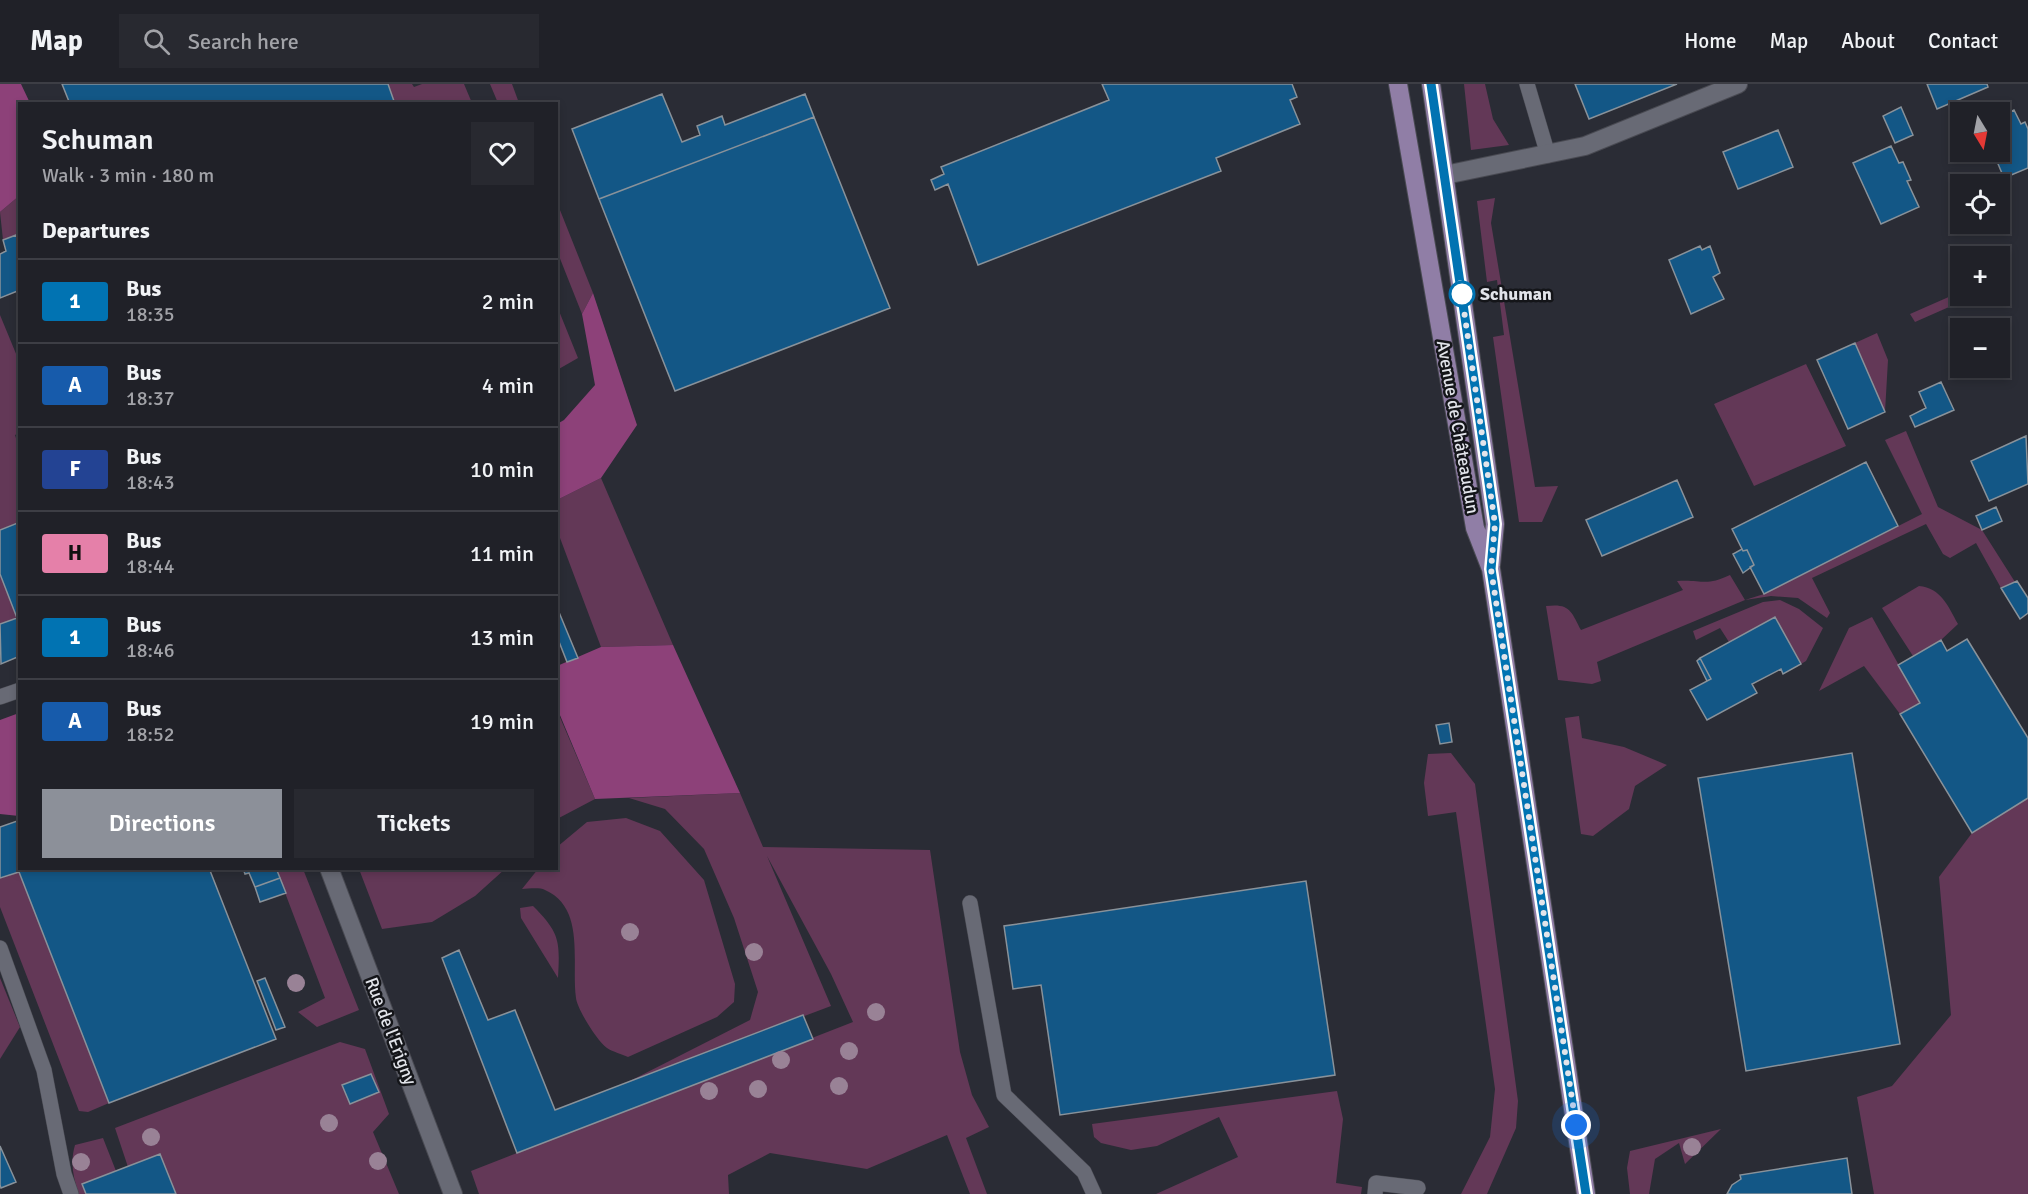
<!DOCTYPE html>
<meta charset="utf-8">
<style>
:root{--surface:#202128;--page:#282930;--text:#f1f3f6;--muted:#a2a3a8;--line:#3d3e45;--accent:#8c9099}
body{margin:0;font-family:Signika,sans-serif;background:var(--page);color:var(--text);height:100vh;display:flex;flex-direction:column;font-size:22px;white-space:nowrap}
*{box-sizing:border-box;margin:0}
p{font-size:20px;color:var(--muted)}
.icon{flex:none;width:33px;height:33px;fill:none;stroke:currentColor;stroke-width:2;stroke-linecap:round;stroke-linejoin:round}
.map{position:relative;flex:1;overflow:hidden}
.side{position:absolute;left:18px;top:18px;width:540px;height:768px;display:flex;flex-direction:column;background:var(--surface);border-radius:0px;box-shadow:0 3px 9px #0003,0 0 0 2px var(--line)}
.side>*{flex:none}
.badge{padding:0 12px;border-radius:4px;font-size:21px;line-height:39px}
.needle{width:39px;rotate:170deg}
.fabs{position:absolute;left:1950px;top:18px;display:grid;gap:12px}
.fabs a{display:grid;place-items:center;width:60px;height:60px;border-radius:0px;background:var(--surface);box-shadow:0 3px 9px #0003,0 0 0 2px var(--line);font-size:30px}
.you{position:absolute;width:30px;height:30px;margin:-15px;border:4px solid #fff;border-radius:50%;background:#1a73e8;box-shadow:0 0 0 9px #1a73e833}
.map>.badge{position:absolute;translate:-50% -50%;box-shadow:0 0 0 3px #fff}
h2{padding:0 24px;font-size:22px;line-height:54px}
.round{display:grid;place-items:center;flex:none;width:63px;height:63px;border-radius:0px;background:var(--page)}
.head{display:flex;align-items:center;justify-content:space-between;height:102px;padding:0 24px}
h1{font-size:28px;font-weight:600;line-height:45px}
.button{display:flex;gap:12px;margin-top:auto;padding:12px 24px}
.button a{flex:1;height:69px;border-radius:0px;background:var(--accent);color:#fff;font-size:24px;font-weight:600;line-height:69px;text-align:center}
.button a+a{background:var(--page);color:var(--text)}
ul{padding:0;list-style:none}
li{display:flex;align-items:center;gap:18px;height:84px;padding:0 24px;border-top:2px solid var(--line)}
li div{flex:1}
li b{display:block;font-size:22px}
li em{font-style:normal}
li .badge{min-width:66px;font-weight:700;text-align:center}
header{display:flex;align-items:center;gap:36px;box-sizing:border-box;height:84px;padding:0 30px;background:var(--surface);border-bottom:2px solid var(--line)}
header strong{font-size:28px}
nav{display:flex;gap:33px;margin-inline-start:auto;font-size:21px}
.search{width:420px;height:54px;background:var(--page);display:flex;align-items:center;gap:15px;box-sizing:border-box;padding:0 21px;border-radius:0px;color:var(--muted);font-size:22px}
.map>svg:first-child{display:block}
</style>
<header>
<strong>Map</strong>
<div class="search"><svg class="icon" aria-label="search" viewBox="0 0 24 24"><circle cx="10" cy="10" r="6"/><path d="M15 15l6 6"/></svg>Search here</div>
<nav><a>Home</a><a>Map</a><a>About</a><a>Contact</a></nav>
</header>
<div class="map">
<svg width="2028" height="1110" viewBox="0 0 2028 1110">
<rect width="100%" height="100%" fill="#2a2c35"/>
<path fill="#633857" d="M 388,0 L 412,0 L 414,3 L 422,0 L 464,0 L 472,19 L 395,19 Z
M 490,0 L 512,0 L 519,19 L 498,19 Z
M 1464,0 L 1485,0 L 1493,35 L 1509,61 L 1471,66 Z
M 19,112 L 19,162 L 16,152 L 3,156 L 0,128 Z
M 1495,114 L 1491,139 L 1535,403 L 1558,402 L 1542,438 L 1519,438 L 1493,253 L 1504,251 L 1497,196 L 1487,198 L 1477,117 Z
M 556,116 L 593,209 L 582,230 L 557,167 Z
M 1960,208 L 1960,212 L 1974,212 L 1915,238 L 1910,230 Z
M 557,222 L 578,274 L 557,286 L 556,286 Z
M 0,231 L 19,277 L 19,349 L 15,351 L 19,364 L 19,438 L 0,446 Z
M 1877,249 L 1888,276 L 1885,328 L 1855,259 Z
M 1806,280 L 1846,362 L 1754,402 L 1714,320 Z
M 1906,347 L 1938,423 L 1982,446 L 2015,498 L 2001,504 L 1976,459 L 1950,474 L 1943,470 L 1926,440 L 1812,494 L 1830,529 L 1827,534 L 1798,514 L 1771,512 L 1745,516 L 1597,578 L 1601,597 L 1592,600 L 1558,596 L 1546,522 C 1570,519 1571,527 1581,546 L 1683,506 L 1677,497 C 1702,495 1705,503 1730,491 L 1745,516 L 1764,510 L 1922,430 L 1885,356 Z
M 601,394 L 673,561 L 601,563 L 557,446 L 557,416 Z
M 0,490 L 17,534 L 0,540 Z
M 1919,502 C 1941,504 1948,522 1958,540 L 1941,556 L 1913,572 L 1882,524 Z
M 1780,516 L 1799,525 L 1823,544 L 1806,577 L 1801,580 L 1775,533 L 1729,558 L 1720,544 L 1696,556 L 1693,547 L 1763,518 Z
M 1872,533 L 1920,619 L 1900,630 L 1864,582 L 1819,607 L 1849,544 Z
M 556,624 L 595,715 L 557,735 L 556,735 Z
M 1579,632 L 1582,654 L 1624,663 L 1667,681 L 1635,702 L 1629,725 L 1593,752 L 1581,750 L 1565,634 Z
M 1451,669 L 1475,700 L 1518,1017 L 1516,1044 L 1487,1110 L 1461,1110 L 1490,1053 L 1495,1005 L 1456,728 L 1428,732 L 1424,699 L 1428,670 Z
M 740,709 L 763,763 L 930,766 L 960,968 L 972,1011 L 989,1043 L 966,1054 L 987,1110 L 970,1110 L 947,1051 L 867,1085 L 770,1069 L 728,1091 L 729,1110 L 479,1110 L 471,1087 L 853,938 L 831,890 L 767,772 L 831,922 L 624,1000 L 750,936 L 758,908 L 734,834 L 704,765 L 665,725 L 629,714 Z
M 2028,714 L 2028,1110 L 1874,1110 L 1857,1013 L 1892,1002 L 1951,931 L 1939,793 L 1972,749 Z
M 626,734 L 660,747 L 704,796 L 735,900 L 734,918 L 717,933 L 628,973 C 622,970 613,968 607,964 C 598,958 577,925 576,914 C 571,879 586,824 545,806 C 539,803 528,805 522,805 L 538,785 L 556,784 L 557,763 L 587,738 Z
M 276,785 L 303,785 L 359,926 L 317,943 L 298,928 L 325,914 Z
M 359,785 L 505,785 L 475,812 L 432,838 L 382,845 Z
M 19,788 L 109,1019 L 88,1028 L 79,1027 L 0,823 L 0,794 Z
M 533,822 C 560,849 560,857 558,894 L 521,834 L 520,824 Z
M 0,894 L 20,943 L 0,975 Z
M 340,958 L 365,965 L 389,1030 L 373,1048 L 399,1110 L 176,1110 L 160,1070 L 128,1083 L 115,1044 Z
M 1337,1007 L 1343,1035 L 1336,1099 L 1362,1103 L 1361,1110 L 1156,1110 L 1238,1073 L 1219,1033 L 1157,1062 L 1131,1066 L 1101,1059 L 1094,1053 L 1092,1040 Z
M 1721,1045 L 1685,1080 L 1679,1059 L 1655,1075 L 1649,1110 L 1630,1110 L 1627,1084 L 1630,1067 Z
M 103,1054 L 116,1087 L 86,1110 L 79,1110 C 73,1094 70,1078 75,1061 Z"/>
<path fill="#8d4179" d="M 0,0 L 21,0 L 30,19 L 20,20 L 19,112 L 0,128 Z
M 593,209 L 637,341 L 601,394 L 557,416 L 557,340 L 564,336 L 595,301 L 582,230 Z
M 673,561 L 740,709 L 595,715 L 557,624 L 557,582 L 601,563 Z
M 19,629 L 19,732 L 0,730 L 0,636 Z"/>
<path fill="#135786" stroke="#89929a" stroke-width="1.5" d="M 62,0 L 388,0 L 395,20 L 70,20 Z
M 1102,0 L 1292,0 L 1297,13 L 1290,16 L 1300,40 L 1216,74 L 1221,87 L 978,181 L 948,100 L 935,106 L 931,96 L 944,90 L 941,83 L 1109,16 Z
M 1575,0 L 1677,0 L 1589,35 Z
M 1927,0 L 1987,0 L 1988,3 L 1937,25 Z
M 662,10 L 682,58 L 700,51 L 697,42 L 722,32 L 725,41 L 805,10 L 814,33 L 599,115 L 572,45 Z
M 1901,23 L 1913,51 L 1895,59 L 1883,32 Z
M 2014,26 L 2021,40 L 2025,38 L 2028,45 L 2028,84 L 2004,94 L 1993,68 L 2000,68 L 2000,33 Z
M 814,33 L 890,224 L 675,307 L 599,115 Z
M 1778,46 L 1793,83 L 1738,105 L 1723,68 Z
M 1891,62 L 1899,79 L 1903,78 L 1911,96 L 1907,97 L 1919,123 L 1881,140 L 1853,79 Z
M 16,151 L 20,162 L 20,195 L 17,196 L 20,206 L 0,214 L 0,170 L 6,167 L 3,156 Z
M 1700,162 L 1702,166 L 1710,162 L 1720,189 L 1713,193 L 1724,215 L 1691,230 L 1669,176 Z
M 1855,259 L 1885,328 L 1848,345 L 1817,276 Z
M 1941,298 L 1954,326 L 1915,343 L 1910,332 L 1926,324 L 1919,308 Z
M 2026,352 L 2028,400 L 1989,417 L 1971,377 Z
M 1866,378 L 1898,442 L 1764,510 L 1750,483 L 1754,481 L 1747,466 L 1743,467 L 1732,445 Z
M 1677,396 L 1693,433 L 1602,472 L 1586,436 Z
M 1996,423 L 2002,437 L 1982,446 L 1976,432 Z
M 20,438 L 20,572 L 1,580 L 0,540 L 17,534 L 0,490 L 0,446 Z
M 1742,465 L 1743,467 L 1747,466 L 1754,481 L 1743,489 L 1733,470 Z
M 2017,497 L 2028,514 L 2028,529 L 2020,535 L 2001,504 Z
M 556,521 L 578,574 L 567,578 L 556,550 Z
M 1775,533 L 1801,580 L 1783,590 L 1781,585 L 1752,600 L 1757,609 L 1707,636 L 1690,606 L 1711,595 L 1700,574 Z
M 1967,555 L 2028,654 L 2028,714 L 1972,749 L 1900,630 L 1920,619 L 1898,581 L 1941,556 L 1947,567 Z
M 1700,574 L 1711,595 L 1707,597 L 1697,577 Z
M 1449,639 L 1452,658 L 1440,660 L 1436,641 Z
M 1852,669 L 1900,960 L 1746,987 L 1698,694 Z
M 20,736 L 20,784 L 209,784 L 276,955 L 109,1019 L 19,788 L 0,794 L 0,743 Z
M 243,784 L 276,784 L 280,794 L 255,803 L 249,789 L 245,790 Z
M 280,794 L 286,809 L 260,818 L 255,803 Z
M 1306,797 L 1335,991 L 1060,1031 L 1041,901 L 1013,905 L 1004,842 Z
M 459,866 L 488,936 L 515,926 L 555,1026 L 803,931 L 813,955 L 517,1069 L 442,874 Z
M 265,894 L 285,943 L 276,946 L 257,897 Z
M 371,990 L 379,1008 L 350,1020 L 342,1001 Z
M 0,1062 L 16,1098 L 1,1104 L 0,1101 Z
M 160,1070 L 176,1110 L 86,1110 L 82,1100 Z
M 1847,1074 L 1852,1110 L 1727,1110 L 1732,1101 L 1741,1095 L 1740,1091 Z"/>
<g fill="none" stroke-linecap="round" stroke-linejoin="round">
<defs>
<path id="service" d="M 1527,0 L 1548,71
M 0,613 L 20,606
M 970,819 L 1004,1011 L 1084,1088 L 1094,1110
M 0,864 L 44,986 L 64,1090 L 71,1110
M 1375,1110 L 1376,1099 L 1418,1104 L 1413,1110"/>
<path id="minor" d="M 1445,91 L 1585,62 L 1738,0
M 329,784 L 453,1110"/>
<path id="primary" d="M 1398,0 L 1475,444 L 1491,485 L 1586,1110
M 1431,0 L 1495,440 L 1491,481"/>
</defs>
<use href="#service" stroke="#494a52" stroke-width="16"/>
<use href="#minor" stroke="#494a52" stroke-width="20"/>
<use href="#primary" stroke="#494a52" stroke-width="20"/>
<use href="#service" stroke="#686a75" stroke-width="15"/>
<use href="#minor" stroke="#686a75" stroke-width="18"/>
<use href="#primary" stroke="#907ea6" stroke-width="18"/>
</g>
<g fill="#998296">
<circle cx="630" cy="848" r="9"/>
<circle cx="754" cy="868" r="9"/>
<circle cx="296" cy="899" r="9"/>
<circle cx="876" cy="928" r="9"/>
<circle cx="849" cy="967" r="9"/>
<circle cx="781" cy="976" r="9"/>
<circle cx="839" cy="1002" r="9"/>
<circle cx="758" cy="1005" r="9"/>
<circle cx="709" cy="1007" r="9"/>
<circle cx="329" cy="1039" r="9"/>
<circle cx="151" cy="1053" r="9"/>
<circle cx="1692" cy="1063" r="9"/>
<circle cx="378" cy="1077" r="9"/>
<circle cx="81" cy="1078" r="9"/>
</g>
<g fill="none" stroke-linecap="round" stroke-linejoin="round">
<defs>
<path id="line" d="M 1431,0 L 1495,440 L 1491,485 L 1586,1110"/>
</defs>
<use href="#line" stroke="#fff" stroke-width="14"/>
<use href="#line" stroke="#0173b2" stroke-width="9"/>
<path stroke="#e2e4ea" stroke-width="6" stroke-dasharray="0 10.8" d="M 1462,210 L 1460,199 L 1495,440 L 1491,485 L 1576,1041"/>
</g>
<circle fill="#fff" stroke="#0173b2" stroke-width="3" cx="1462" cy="210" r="12"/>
<g text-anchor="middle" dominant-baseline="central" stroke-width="5" stroke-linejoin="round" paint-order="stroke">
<g font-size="18" font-weight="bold" fill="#e2e4ea" stroke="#141519" text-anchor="start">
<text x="1480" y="210">Schuman</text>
</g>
<g font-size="18" fill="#e2e4ea" stroke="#141519">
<text transform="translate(1458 343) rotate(80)">Avenue de Châteaudun</text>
<text transform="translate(391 947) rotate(69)">Rue de l'Erigny</text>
</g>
</g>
</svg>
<div class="fabs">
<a><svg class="needle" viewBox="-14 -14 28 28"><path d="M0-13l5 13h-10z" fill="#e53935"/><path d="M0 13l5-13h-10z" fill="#a2a3a8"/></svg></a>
<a><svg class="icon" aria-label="locate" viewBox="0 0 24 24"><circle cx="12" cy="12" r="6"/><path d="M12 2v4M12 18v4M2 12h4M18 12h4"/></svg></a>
<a>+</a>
<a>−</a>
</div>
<div class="you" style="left:1576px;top:1041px"></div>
<section class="side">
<div class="head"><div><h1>Schuman</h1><p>Walk · 3 min · 180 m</p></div><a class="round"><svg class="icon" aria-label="heart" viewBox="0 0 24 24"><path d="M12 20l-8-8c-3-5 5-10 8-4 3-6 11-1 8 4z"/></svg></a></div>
<h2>Departures</h2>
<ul>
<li><span class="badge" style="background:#0173b2;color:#fff">1</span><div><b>Bus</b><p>18:35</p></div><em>2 min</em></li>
<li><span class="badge" style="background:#175bab;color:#fff">A</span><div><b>Bus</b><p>18:37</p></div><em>4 min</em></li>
<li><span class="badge" style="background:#234393;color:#fff">F</span><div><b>Bus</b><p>18:43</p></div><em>10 min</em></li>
<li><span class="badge" style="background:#e580a9;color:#111">H</span><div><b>Bus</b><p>18:44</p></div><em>11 min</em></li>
<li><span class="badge" style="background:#0173b2;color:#fff">1</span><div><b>Bus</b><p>18:46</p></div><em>13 min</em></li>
<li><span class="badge" style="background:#175bab;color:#fff">A</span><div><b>Bus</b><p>18:52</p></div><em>19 min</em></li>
</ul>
<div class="button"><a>Directions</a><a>Tickets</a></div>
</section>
</div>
